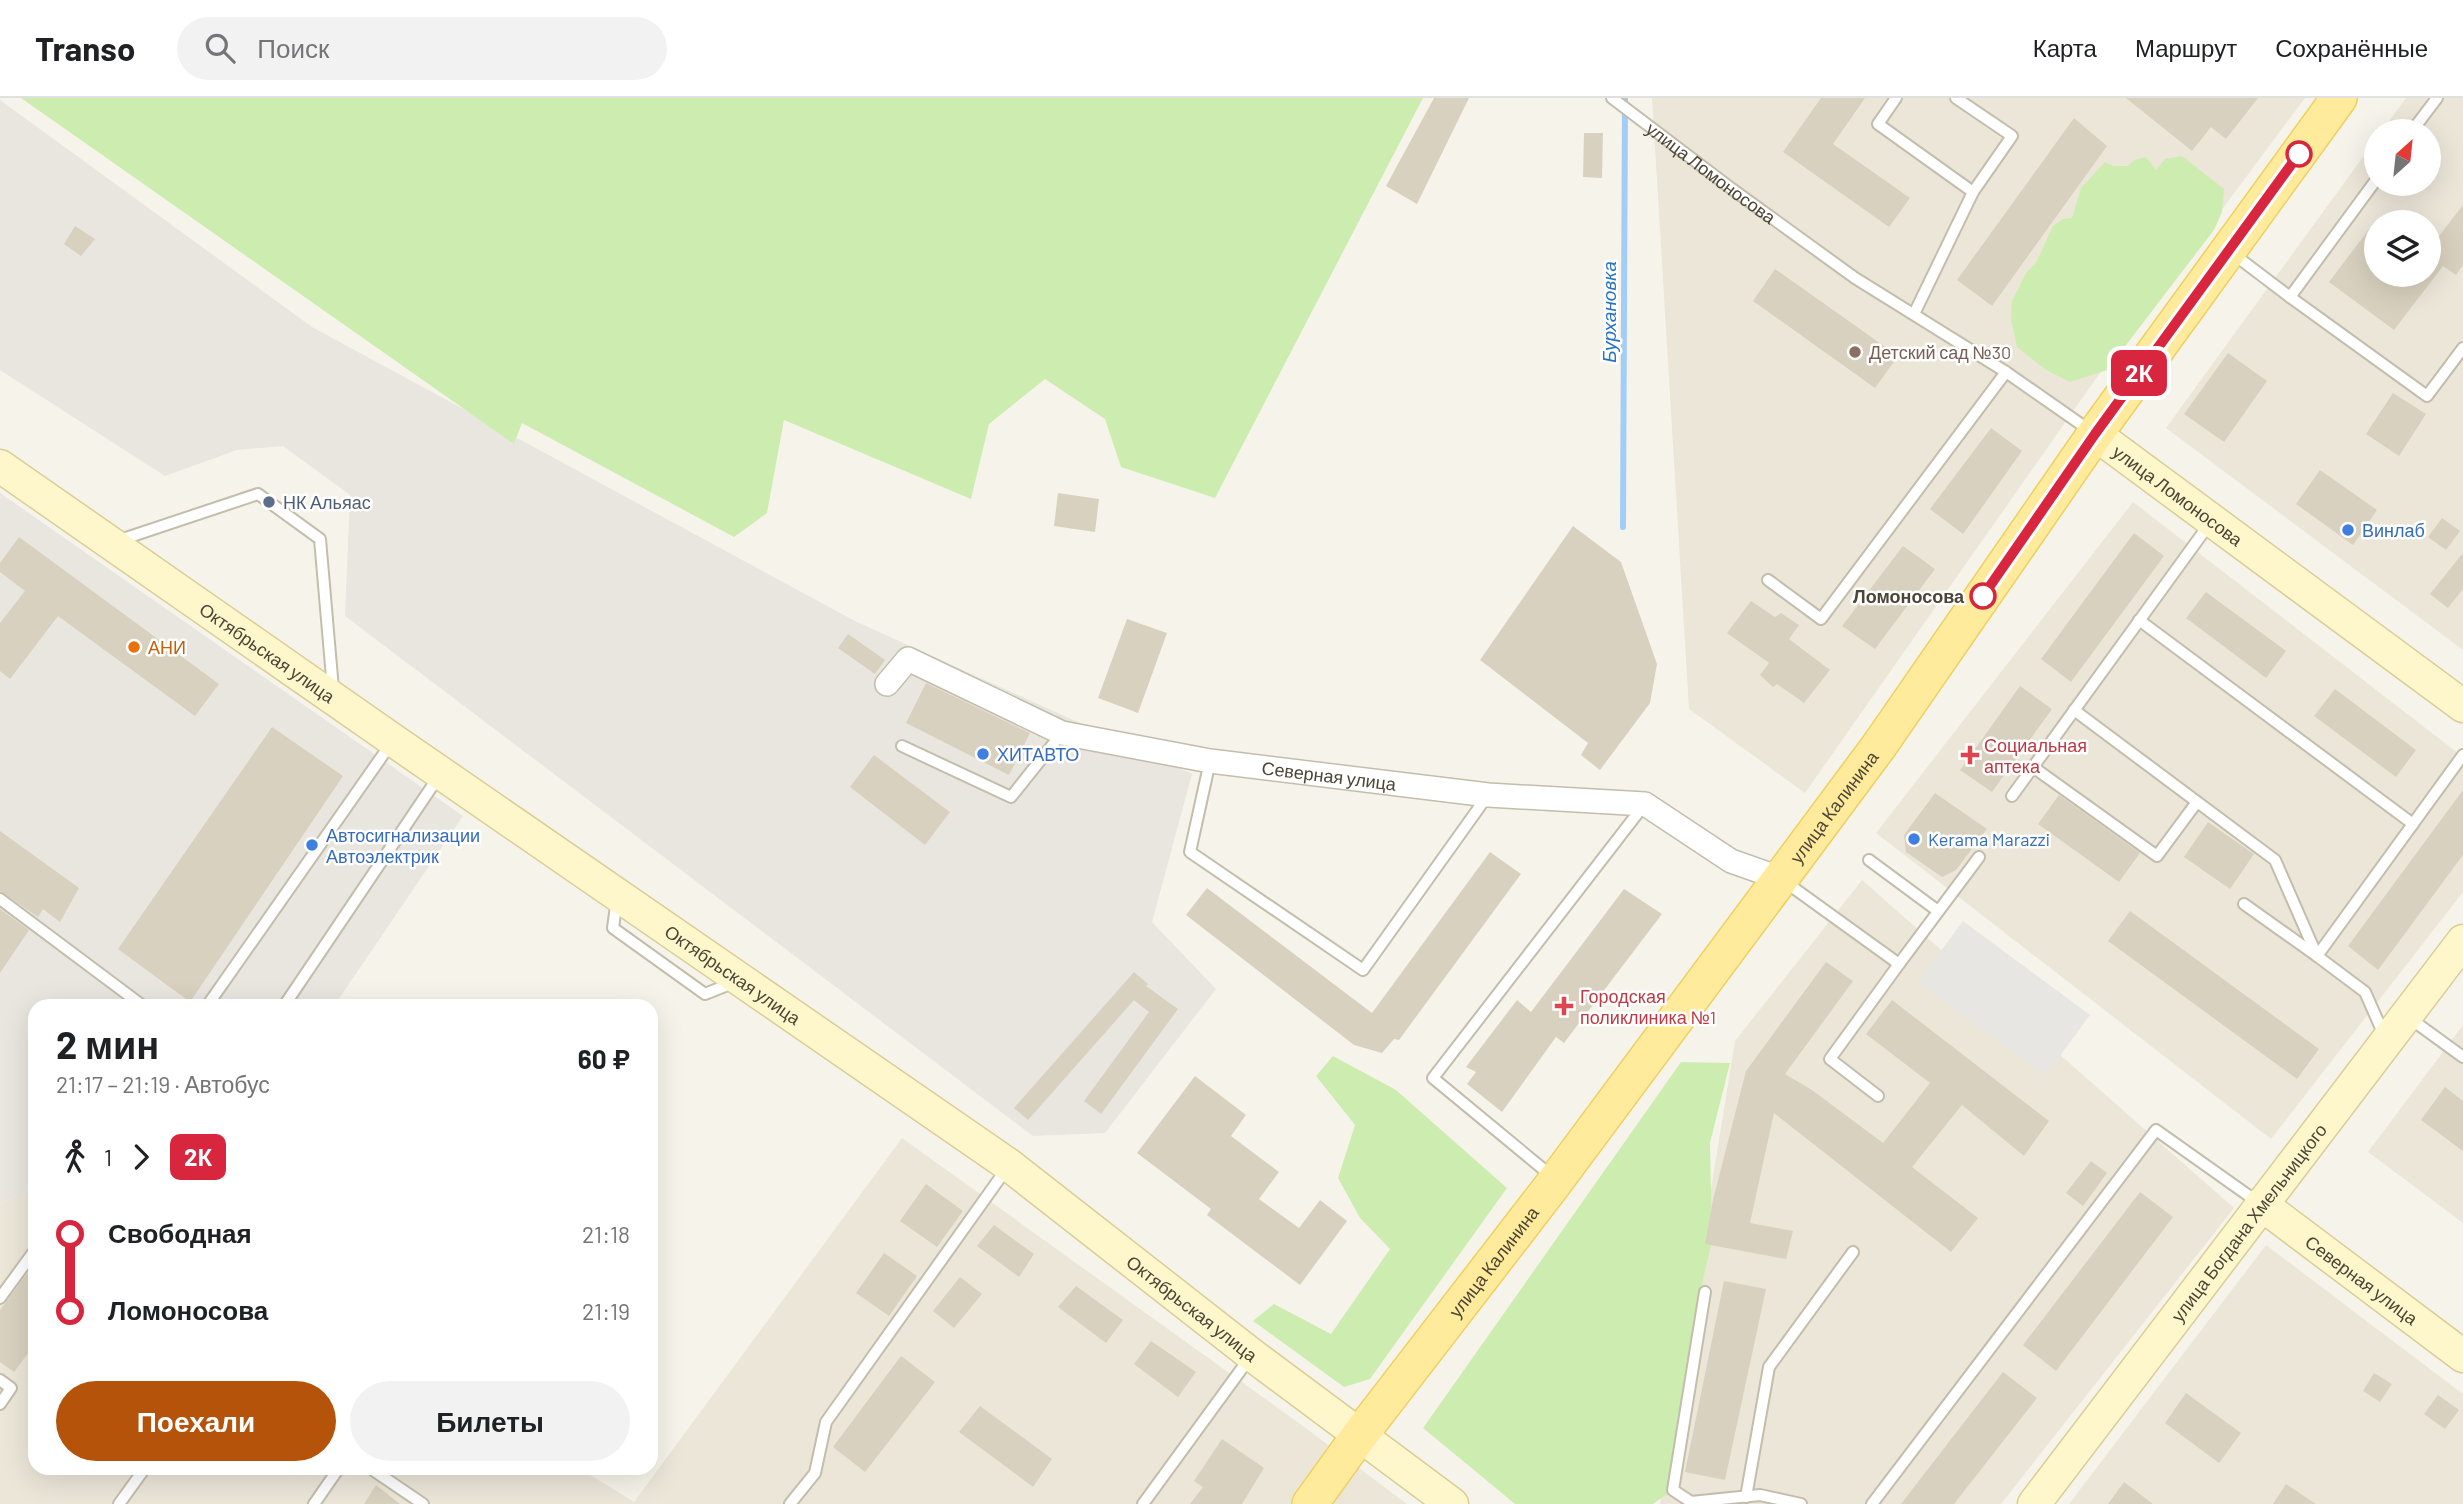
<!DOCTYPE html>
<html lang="ru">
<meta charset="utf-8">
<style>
:root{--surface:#fff;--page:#f2f2f2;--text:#202124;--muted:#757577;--line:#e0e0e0;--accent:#b45309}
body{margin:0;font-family:Barlow,sans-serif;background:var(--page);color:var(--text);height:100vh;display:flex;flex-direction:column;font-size:26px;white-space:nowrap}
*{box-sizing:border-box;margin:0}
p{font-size:23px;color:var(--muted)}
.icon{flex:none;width:38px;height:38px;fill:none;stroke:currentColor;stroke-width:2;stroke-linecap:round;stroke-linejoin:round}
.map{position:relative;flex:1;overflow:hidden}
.drawer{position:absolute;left:28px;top:901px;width:630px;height:476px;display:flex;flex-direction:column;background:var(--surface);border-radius:21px;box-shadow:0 7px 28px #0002}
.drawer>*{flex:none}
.badge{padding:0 14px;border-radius:10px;font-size:24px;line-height:46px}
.needle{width:46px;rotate:27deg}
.buttons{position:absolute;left:2364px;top:21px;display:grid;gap:14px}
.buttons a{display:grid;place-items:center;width:77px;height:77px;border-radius:50%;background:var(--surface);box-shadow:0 7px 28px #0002;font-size:35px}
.map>.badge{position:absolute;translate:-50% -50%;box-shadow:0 0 0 4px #fff}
.legs{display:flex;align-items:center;gap:10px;height:77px;padding:0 28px;font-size:23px}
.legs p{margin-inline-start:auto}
.summary{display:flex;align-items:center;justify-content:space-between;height:119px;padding:0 28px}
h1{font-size:38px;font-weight:700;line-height:52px}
.cta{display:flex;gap:14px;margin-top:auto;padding:14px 28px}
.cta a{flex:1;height:80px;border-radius:42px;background:var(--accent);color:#fff;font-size:28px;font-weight:700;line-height:80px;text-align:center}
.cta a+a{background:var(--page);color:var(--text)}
ul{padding:0 28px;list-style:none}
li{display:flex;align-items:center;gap:24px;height:77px;font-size:26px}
li i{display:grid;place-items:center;width:10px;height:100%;margin:0 9px;background:currentColor}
li i::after{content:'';width:18px;height:18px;margin:-9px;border:5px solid;border-radius:50%;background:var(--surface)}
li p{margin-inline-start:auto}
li:first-child i{background:linear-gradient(#0000 50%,currentColor 0)}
li:last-child i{background:linear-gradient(currentColor 50%,#0000 0)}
header{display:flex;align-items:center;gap:42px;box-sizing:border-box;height:98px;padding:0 35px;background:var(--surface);border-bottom:2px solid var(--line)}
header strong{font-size:33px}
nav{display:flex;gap:38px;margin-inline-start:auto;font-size:24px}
.search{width:490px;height:63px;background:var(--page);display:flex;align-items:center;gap:18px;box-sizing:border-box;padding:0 24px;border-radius:38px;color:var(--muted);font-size:26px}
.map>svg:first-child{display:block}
</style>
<header>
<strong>Transo</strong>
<div class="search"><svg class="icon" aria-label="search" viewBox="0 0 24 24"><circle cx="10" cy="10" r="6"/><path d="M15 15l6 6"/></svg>Поиск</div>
<nav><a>Карта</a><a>Маршрут</a><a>Сохранённые</a></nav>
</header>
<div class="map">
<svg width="2463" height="1406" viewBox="0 0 2463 1406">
<rect width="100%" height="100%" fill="#f6f4ea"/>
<path fill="#ebe6d8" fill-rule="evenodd" d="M 1652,0 L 2305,0 L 2095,282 L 1805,695 L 1689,611 Z
M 2406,0 L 2463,0 L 2463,552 L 2166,330 L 2376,41 L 2376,86 L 2429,86 L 2429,33 L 2382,33 ZM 2376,124 L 2429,124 L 2429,177 L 2376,177 Z
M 2133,404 L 2463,659 L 2463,794 L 2271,1041 L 1876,735 Z
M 1862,782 L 2234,1110 L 2001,1406 L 1660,1406 L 1735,943 Z
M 2463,927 L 2463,1125 L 2368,1054 Z
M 902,1040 L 1303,1328 L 1407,1406 L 0,1406 L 0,1106 L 35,1089 L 35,1370 L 579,1370 L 634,1404 Z
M 2266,1147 L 2463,1296 L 2463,1406 L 2069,1406 Z"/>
<path fill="#e9e5df" d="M 0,2 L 312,229 L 855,523 L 1192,676 L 1152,824 L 1216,891 L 1105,1035 L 1033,1038 L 345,518 L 350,397 L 283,348 L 237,352 L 165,378 L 0,272 Z
M 0,395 L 463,718 L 334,908 L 35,908 L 35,1089 L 0,1106 Z"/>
<path fill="#cdedb0" d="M 21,0 L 1423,0 L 1215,400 L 1121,369 L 1105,321 L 1045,281 L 989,326 L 971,401 L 784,322 L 767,415 L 734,439 L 522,325 L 514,346 Z
M 2182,58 L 2224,91 L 2222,114 L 2214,132 L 2107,272 L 2070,284 L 2046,272 L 2017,249 L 2011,221 L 2012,203 L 2026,175 L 2037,163 L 2053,128 L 2063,121 L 2072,120 L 2081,90 L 2105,64 L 2113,68 L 2128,68 L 2134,62 L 2146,59 L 2156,72 L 2165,61 Z
M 1333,958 L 1396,992 L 1507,1090 L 1370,1281 L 1344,1289 L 1253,1223 L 1274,1206 L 1331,1236 L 1390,1151 L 1360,1120 L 1338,1080 L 1355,1027 L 1316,978 Z
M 1681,964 L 1730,965 L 1710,1045 L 1712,1144 L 1703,1181 L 1673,1392 L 1653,1406 L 1515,1406 L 1423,1330 Z"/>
<path fill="#e8e6e2" d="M 1963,823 L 2090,917 L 2045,978 L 1918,884 Z"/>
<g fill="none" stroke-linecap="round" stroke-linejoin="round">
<path stroke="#a3cdf7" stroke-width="6" d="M 1623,429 L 1625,0"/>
</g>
<path fill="#d9d1bf" d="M 1434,0 L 1469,0 L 1417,106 L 1386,88 Z
M 1821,0 L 1865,0 L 1833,46 L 1910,100 L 1889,129 L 1783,54 Z
M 2126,0 L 2258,0 L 2226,41 L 2211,29 L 2192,53 Z
M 2074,20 L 2107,48 L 1992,208 L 1957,182 Z
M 1584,35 L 1603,35 L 1602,80 L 1583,79 Z
M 2463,107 L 2463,167 L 2456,177 L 2443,168 L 2394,232 L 2329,184 L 2376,122 L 2376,177 L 2429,177 L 2429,151 Z
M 75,128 L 95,141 L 81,158 L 64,146 Z
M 1775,171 L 1898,258 L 1875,290 L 1753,203 Z
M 2228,255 L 2267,283 L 2224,344 L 2184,316 Z
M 2393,295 L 2426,316 L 2399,358 L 2366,336 Z
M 1991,330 L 2022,353 L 1963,436 L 1930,411 Z
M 2320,372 L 2377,412 L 2353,447 L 2296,406 Z
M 1058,395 L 1099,401 L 1095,434 L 1054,428 Z
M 2442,420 L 2460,433 L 2446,452 L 2428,439 Z
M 1573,428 L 1621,464 L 1657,566 L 1650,605 L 1600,672 L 1581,657 L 1588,645 L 1480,562 Z
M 2134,435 L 2164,458 L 2071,584 L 2041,561 Z
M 19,439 L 219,586 L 195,618 L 58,518 L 10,581 L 0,573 L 0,525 L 25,493 L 0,474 L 0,465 Z
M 1903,448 L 1935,471 L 1875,551 L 1842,528 Z
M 2463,455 L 2463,491 L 2448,510 L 2430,496 Z
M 2206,494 L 2286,553 L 2266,580 L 2186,520 Z
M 1751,503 L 1775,519 L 1781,515 L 1799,527 L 1789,541 L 1830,572 L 1804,605 L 1777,586 L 1773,589 L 1760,577 L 1769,565 L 1727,535 Z
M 1127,521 L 1167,535 L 1138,615 L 1098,600 Z
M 848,536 L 885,562 L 875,576 L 838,550 Z
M 926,585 L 1030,635 L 1009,677 L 906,625 Z
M 2020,588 L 2052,611 L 1992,694 L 1960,672 Z
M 2335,591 L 2416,652 L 2396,679 L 2314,618 Z
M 272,629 L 343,678 L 190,904 L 118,851 Z
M 874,657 L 950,714 L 925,747 L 850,689 Z
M 2463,692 L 2463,757 L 2378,872 L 2348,848 Z
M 1935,695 L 1987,731 L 1956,772 L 1942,779 L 1906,754 L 1904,737 Z
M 2059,697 L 2140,755 L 2119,784 L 2038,726 Z
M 2208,724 L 2254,756 L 2230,791 L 2184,759 Z
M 0,733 L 79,790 L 60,824 L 43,811 L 38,819 L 0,793 Z
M 1490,754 L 1521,776 L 1399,942 L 1394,941 L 1382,955 L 1354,947 L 1186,817 L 1207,790 L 1372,915 Z
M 1624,791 L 1662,816 L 1564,945 L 1556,939 L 1502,1014 L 1467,986 L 1476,974 L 1466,969 L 1517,902 L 1531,914 Z
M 0,811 L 29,832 L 0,875 Z
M 2130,813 L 2319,951 L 2297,981 L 2108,843 Z
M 1826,864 L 1853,883 L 1785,976 L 1812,992 L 1883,1045 L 1930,985 L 1866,936 L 1892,902 L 2049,1023 L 2024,1058 L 1962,1007 L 1912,1069 L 1978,1120 L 1951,1154 L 1774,1015 L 1750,1125 L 1793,1133 L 1786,1161 L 1705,1146 L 1713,1102 L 1746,973 Z
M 1134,874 L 1148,886 L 1146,888 L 1178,911 L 1101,1016 L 1084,1003 L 1149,914 L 1134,902 L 1028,1022 L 1014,1010 Z
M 1195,978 L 1246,1017 L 1231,1038 L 1279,1074 L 1259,1101 L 1299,1130 L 1320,1102 L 1347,1123 L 1300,1187 L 1207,1117 L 1211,1111 L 1137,1055 Z
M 2445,989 L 2463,1003 L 2463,1053 L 2421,1022 Z
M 2091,1063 L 2107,1075 L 2083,1108 L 2066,1095 Z
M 926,1086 L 963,1113 L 937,1149 L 900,1123 Z
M 2140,1094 L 2173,1119 L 2056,1273 L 2023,1247 Z
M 994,1127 L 1034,1156 L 1019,1179 L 977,1148 Z
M 884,1155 L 917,1178 L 889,1218 L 856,1195 Z
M 35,1165 L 35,1246 L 14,1274 L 0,1264 L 0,1212 Z
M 960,1179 L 982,1196 L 954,1230 L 933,1213 Z
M 1724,1183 L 1766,1191 L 1725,1382 L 1685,1374 Z
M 1076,1188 L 1123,1222 L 1106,1245 L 1058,1209 Z
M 1151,1243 L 1196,1274 L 1178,1299 L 1134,1266 Z
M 901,1258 L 935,1284 L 865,1374 L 833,1349 Z
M 2003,1274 L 2037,1300 L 1954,1406 L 1901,1406 Z
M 2374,1275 L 2392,1286 L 2380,1304 L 2363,1293 Z
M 2186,1295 L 2241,1335 L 2219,1365 L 2165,1325 Z
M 2438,1297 L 2459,1312 L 2445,1331 L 2424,1316 Z
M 980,1308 L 1052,1361 L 1033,1389 L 959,1334 Z
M 1222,1341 L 1264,1370 L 1242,1406 L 1190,1406 L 1203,1389 L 1194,1383 Z
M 2124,1384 L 2153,1406 L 2108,1406 Z
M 2286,1386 L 2316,1406 L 2273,1406 Z
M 376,1387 L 400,1406 L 364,1406 Z"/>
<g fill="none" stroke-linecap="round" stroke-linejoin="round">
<defs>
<g id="lane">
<path id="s1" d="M 1612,0 L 1732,91 L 1855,180 L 2006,274 L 2092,334"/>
<path d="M 1896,0 L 1878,26 L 1973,94"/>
<path d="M 2412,33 L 2437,0"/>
<path d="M 2232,155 L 2290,199 L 2376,82"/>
<path d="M 2290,199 L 2427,298 L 2463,250"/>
<path d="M 1914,216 L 1973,94 L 2012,38 L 1956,0"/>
<path d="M 117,443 L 258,396 L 320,441 L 333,591"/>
<path d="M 1768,482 L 1821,521 L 2006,274"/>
<path d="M 2139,522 L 2413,726"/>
<path d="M 2074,612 L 2275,762 L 2317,858 L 2365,894 L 2384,937"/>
<path d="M 902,648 L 1011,699 L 1062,635"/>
<path d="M 1210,663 L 1190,754 L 1363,872 L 1488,697"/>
<path d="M 2033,669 L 2157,758 L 2197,704"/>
<path d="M 2012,698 L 2210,425"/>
<path d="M 1869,762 L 1938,813"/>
<path d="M 1784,783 L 1899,866 L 1830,961 L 1878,998"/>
<path d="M 617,800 L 613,830 L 705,896 L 735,884"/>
<path d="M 0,801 L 143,908"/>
<path d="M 2244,806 L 2317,858 L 2463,657"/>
<path d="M 1899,866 L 1979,759"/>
<path d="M 207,908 L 392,644"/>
<path d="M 284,908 L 439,678"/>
<path d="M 2408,919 L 2463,959"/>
<path d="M 1554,1080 L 1433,980 L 1644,707"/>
<path d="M 0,1200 L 35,1152"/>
<path d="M 0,1282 L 11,1290 L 0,1306"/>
<path d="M 370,1370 L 423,1406"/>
<path d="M 1746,1399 L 1769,1269 L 1853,1154"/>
<path d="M 1691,1404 L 1760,1397 L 1801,1406"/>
<path d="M 119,1406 L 145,1370"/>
<path d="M 314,1406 L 339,1370"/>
<path d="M 790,1406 L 815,1375 L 826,1324 L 1007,1070"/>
<path d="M 1143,1406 L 1251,1258"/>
<path d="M 1690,1406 L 1691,1404 L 1673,1392 L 1705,1194"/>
<path d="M 1872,1406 L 2156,1032 L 2259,1105"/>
</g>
<g id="street">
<path id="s2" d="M 887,586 L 908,561 L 1062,635 L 1210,663 L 1488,697 L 1645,706 L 1731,763 L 1782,781"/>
</g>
<g id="secondary">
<path id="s3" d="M 2095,336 L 2463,608"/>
<path id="s4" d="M 0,368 L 393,642 L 1009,1067 L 1252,1257 L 1452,1406"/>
<path id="s5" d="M 2261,1106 L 2463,1258"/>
<path id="s6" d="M 2034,1406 L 2463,843"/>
</g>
<g id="primary">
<path id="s7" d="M 1310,1406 L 1359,1338 L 1551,1089 L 1879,648 L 2095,336 L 2339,0"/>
</g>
</defs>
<use href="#lane" stroke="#c3bdac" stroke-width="14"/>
<use href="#street" stroke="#c3bdac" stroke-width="26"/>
<use href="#secondary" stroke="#dacd97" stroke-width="35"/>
<use href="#primary" stroke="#eed061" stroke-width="38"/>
<use href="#lane" stroke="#fff" stroke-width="10"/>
<use href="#street" stroke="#fff" stroke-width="23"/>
<use href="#secondary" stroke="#fff7cc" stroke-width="32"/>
<use href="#primary" stroke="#ffeb9b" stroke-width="35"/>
</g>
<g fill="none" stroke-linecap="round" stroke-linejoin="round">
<defs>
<path id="line-1" d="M 1983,498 L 2095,336 L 2299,56"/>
</defs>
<use href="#line-1" stroke="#fff" stroke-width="16"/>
<use href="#line-1" stroke="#d7263d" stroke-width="10"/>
</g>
<g fill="#fff" stroke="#d7263d" stroke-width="3.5">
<circle cx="2299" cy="56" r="12"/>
<circle cx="1983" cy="498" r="12"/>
</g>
<circle fill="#8d6e63" stroke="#fff" stroke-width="2.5" cx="1855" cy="254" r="7"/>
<circle fill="#5c6f8a" stroke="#fff" stroke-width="2.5" cx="269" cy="404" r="7"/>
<g fill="#3f7fe0" stroke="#fff" stroke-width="2.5">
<circle cx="2348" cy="432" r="7"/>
<circle cx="983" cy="656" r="7"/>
<circle cx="1914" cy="741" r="7"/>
<circle cx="312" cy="747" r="7"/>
</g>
<circle fill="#e8710a" stroke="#fff" stroke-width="2.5" cx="134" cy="549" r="7"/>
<g fill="#e0444e" stroke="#fff" stroke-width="2.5">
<path d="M1966.5 646.5h7v7h7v7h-7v7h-7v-7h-7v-7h7z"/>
<path d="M1560.5 897.5h7v7h7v7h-7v7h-7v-7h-7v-7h7z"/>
</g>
<g text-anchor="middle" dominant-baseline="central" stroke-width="5" stroke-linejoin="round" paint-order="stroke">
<g font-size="18" fill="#4b4537" stroke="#fff">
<text stroke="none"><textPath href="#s1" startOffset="124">улица Ломоносова</textPath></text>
<text stroke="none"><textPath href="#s3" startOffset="103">улица Ломоносова</textPath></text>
<text stroke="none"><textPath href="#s4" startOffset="326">Октябрьская улица</textPath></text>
<text stroke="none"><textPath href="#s2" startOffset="474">Северная улица</textPath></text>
<text stroke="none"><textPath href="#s7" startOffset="872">улица Калинина</textPath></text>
<text stroke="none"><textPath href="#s4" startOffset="892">Октябрьская улица</textPath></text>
<text stroke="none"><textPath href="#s6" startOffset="354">улица Богдана Хмельницкого</textPath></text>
<text stroke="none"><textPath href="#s7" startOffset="304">улица Калинина</textPath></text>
<text stroke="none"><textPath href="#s5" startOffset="126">Северная улица</textPath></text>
<text stroke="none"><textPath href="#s4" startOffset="1460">Октябрьская улица</textPath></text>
</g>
<g font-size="18" fill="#785e54" stroke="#fff" text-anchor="start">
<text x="1869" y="254">Детский сад №30</text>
</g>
<g font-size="18" fill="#4e5e75" stroke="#fff" text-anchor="start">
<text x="283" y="404">НК Альяас</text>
</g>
<g font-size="18" fill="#366cbe" stroke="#fff" text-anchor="start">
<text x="2362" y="432">Винлаб</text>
<text x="997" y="656">ХИТАВТО</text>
<text x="326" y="737">Автосигнализации<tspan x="326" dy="21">Автоэлектрик</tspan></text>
<text x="1928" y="741">Kerama Marazzi</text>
</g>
<g font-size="18" font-weight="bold" fill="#4b4537" stroke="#fff" text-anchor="end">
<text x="1964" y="498">Ломоносова</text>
</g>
<g font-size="18" fill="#c56008" stroke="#fff" text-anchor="start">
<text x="148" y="549">АНИ</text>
</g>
<g font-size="18" fill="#be3a42" stroke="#fff" text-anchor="start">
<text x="1984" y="647">Социальная<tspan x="1984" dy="21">аптека</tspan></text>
<text x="1580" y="898">Городская<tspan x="1580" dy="21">поликлиника №1</tspan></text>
</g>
<g font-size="19" font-style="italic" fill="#2573c2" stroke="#fff">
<text transform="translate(1608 214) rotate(-90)">Бурхановка</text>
</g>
</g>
</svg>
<div class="buttons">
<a><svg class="needle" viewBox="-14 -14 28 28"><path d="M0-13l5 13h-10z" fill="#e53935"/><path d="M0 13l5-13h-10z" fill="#757577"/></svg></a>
<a><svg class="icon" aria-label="layers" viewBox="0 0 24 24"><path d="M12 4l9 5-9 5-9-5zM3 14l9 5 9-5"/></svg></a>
</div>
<b class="badge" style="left:2139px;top:275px;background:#d7263d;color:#fff">2К</b>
<section class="drawer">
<div class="summary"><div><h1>2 мин</h1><p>21:17 – 21:19 · Автобус</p></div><b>60 ₽</b></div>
<div class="legs"><svg class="icon" aria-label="walk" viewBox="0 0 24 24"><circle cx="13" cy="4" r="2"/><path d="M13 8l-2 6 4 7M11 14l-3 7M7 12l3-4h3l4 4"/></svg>1<svg class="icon" aria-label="forward" viewBox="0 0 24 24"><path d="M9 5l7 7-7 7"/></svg><b class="badge" style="background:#d7263d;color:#fff">2К</b></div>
<ul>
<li><i style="color:#d7263d"></i><b>Свободная</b><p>21:18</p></li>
<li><i style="color:#d7263d"></i><b>Ломоносова</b><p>21:19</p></li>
</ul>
<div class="cta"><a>Поехали</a><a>Билеты</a></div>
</section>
</div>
